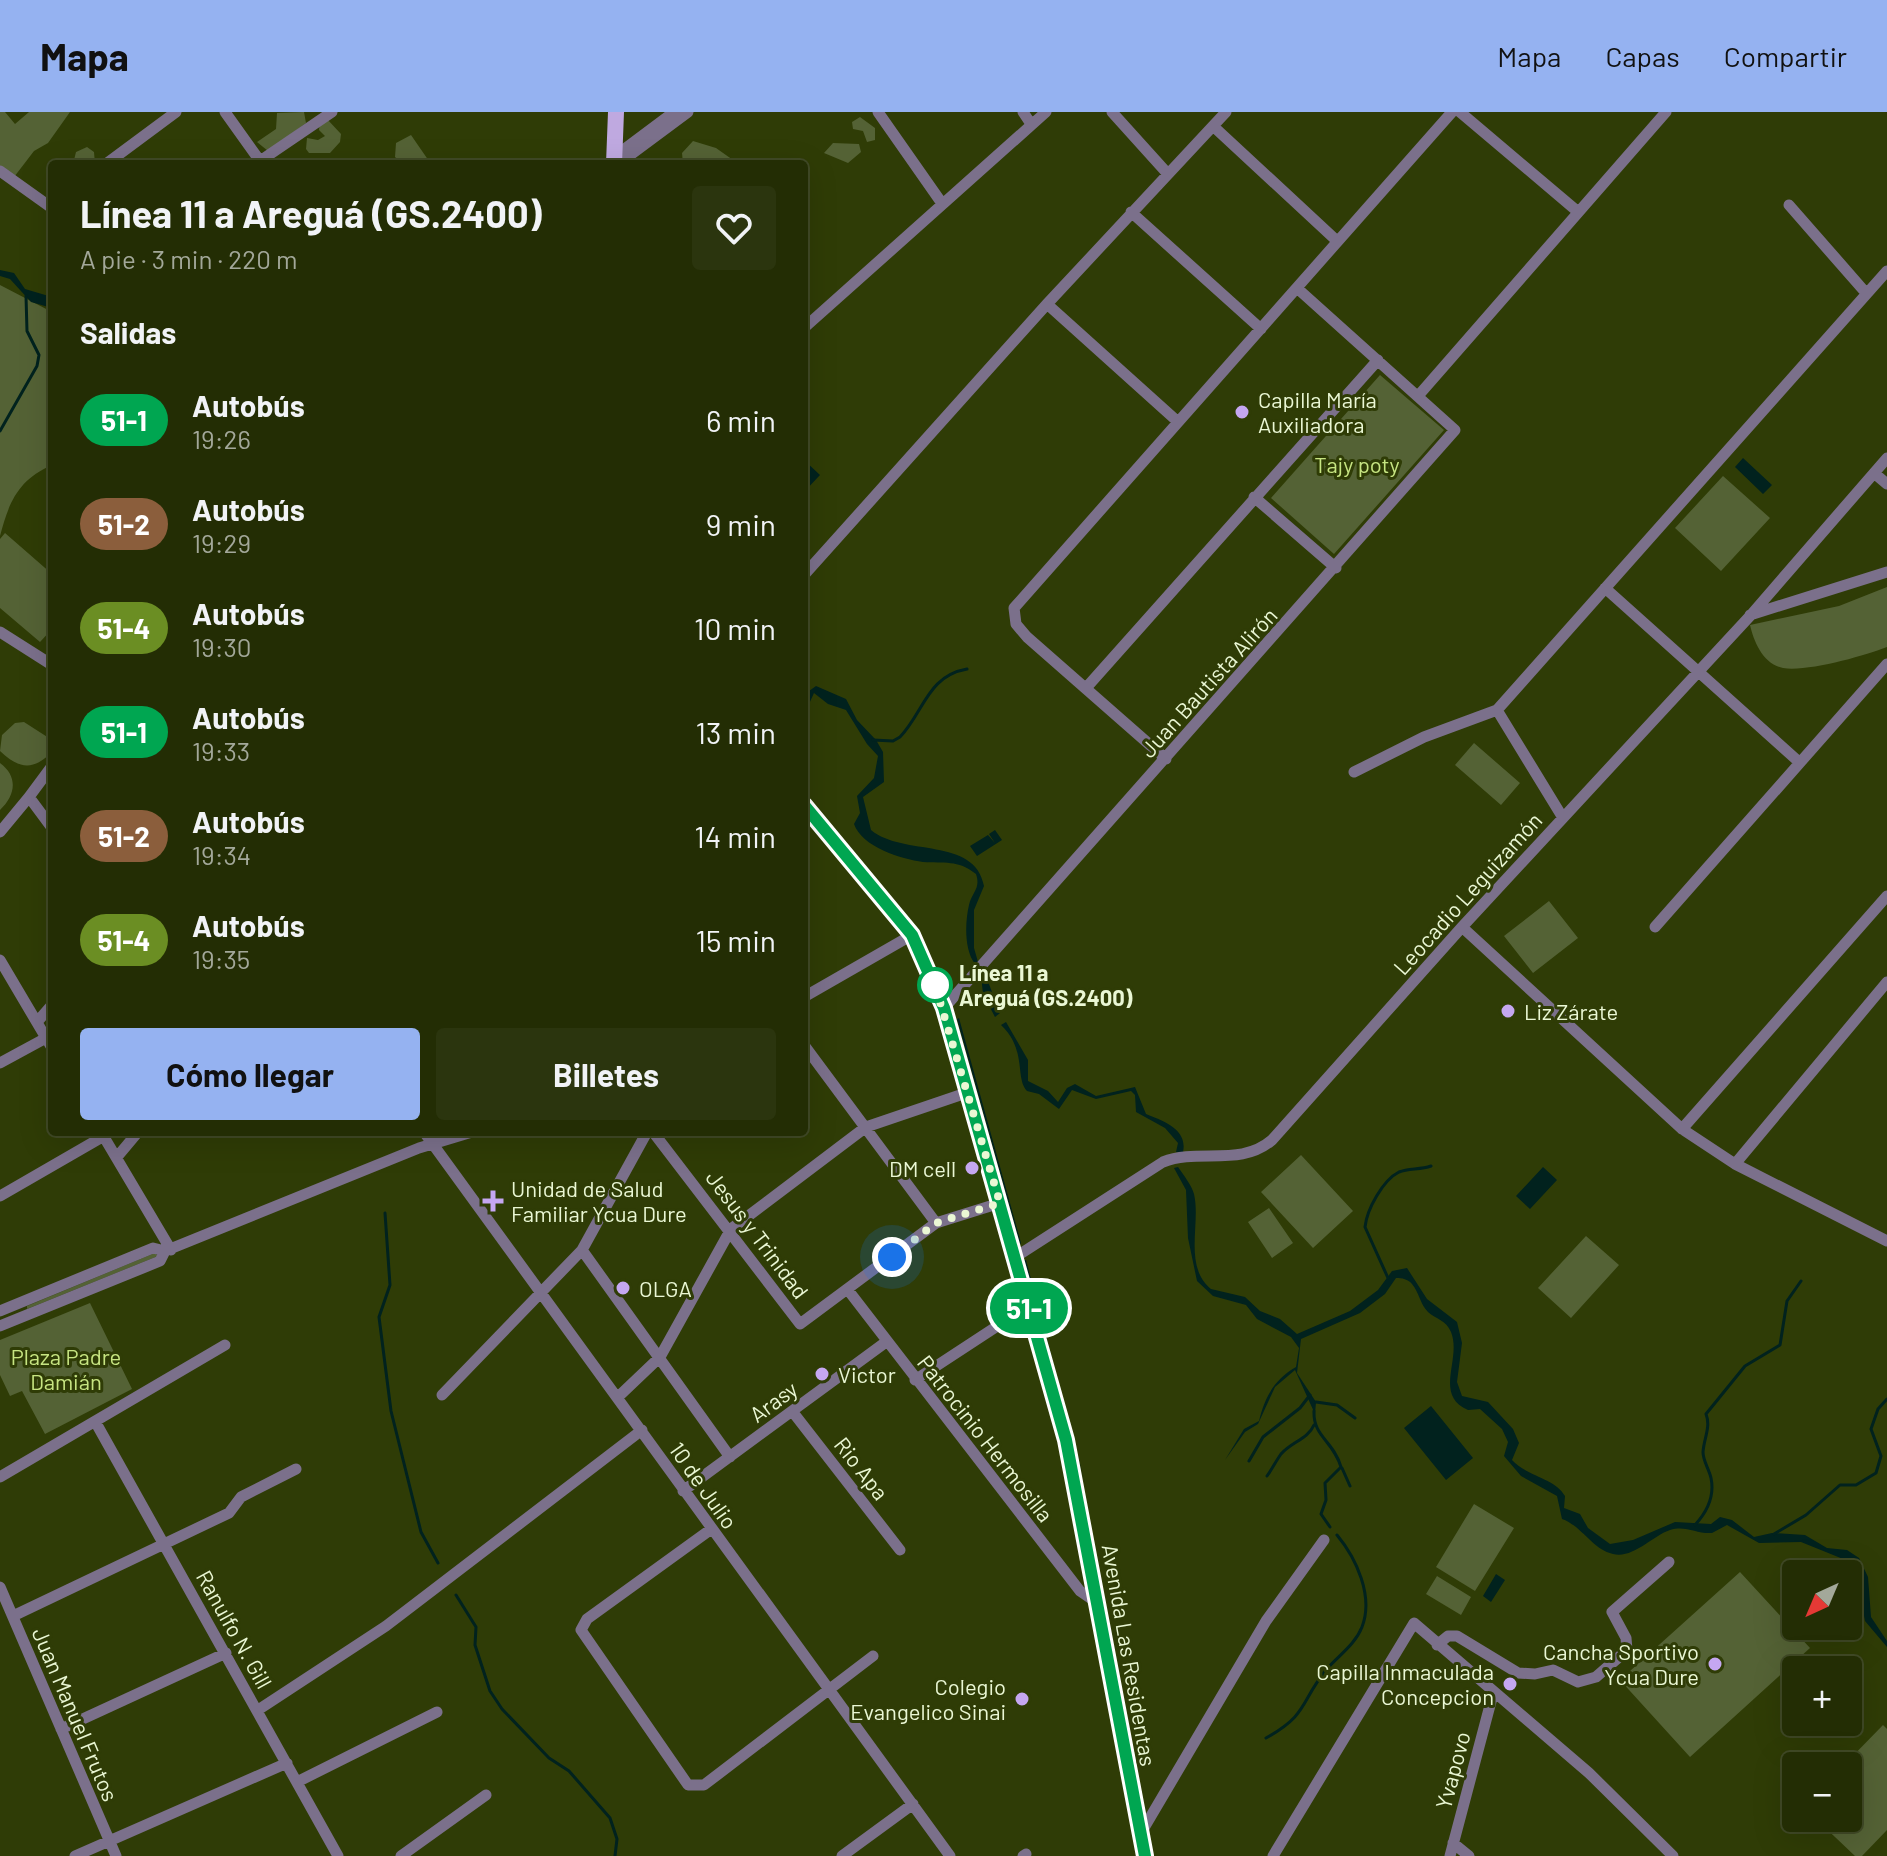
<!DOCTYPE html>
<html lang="es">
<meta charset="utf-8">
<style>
:root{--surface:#232d04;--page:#2b350e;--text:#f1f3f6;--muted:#a3a89a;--line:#404926;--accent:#95b2f1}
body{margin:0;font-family:Barlow,sans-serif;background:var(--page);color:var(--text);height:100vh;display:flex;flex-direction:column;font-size:30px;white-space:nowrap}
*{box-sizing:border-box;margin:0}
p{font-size:26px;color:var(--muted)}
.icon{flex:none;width:44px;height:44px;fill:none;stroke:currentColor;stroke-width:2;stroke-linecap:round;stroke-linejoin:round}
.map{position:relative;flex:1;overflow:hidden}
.details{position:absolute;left:48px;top:48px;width:760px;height:976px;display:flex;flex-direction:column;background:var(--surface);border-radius:8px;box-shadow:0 8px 32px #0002,0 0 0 2px var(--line)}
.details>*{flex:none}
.badge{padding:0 16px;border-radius:26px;font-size:28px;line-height:52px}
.needle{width:52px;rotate:224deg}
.fabs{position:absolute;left:1782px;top:1448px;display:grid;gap:16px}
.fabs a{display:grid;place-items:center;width:80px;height:80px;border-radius:8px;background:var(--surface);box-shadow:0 8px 32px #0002,0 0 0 2px var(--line);font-size:40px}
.you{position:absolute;width:40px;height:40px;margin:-20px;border:6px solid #fff;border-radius:50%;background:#1a73e8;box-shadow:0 0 0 12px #1a73e833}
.map>.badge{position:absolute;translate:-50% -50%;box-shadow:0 0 0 4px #fff}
h2{padding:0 32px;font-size:30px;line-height:72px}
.round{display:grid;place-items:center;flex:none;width:84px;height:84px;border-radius:8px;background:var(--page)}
.summary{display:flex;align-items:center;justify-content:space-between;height:136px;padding:0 32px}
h1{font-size:38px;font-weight:700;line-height:60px}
.cta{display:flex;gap:16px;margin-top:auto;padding:16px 32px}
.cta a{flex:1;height:92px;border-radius:8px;background:var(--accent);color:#111;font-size:32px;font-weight:700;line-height:92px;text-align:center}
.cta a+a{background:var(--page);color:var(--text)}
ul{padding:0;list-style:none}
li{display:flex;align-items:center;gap:24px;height:104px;padding:0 32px}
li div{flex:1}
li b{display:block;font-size:30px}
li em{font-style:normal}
li .badge{min-width:88px;font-weight:700;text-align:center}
header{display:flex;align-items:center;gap:48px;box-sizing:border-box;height:112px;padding:0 40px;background:var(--accent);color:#111}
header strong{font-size:38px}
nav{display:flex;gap:44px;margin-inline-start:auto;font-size:28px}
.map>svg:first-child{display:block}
</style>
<header>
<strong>Mapa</strong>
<nav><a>Mapa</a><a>Capas</a><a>Compartir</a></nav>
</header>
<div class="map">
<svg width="1887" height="1744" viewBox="0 0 1887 1744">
<rect width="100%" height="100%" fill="#2f3c06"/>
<path fill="#546235" d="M 0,0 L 5,0 L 15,12 L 29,0 L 70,0 L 48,31 L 34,39 L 11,69 L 0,60 Z
M 304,0 L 306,11 L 268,39 L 257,30 L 276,17 L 277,1 Z
M 860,5 L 875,16 L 875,28 L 867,30 L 863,19 L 853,17 L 852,10 Z
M 327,7 L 341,22 L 340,30 L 330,41 L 309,41 L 306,37 L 307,26 L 318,28 L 325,24 L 319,18 L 320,8 Z
M 411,23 L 431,52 L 403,52 L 395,45 L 396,31 Z
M 693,29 L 716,36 L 733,48 L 732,52 L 683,52 L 682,41 Z
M 833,31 L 859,32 L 861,40 L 848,51 L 824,41 Z
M 87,35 L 94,40 L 95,52 L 73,52 L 76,40 Z
M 0,173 L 52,200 L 52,353 C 18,368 9,390 0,424 Z
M 1380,263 L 1444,318 L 1334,442 L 1271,386 Z
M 1723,364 L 1770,406 L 1721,459 L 1675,416 Z
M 5,421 L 52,462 L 52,517 L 40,530 L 0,496 L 0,427 Z
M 1887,475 L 1887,535 C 1864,544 1807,560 1783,556 C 1763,552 1754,530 1750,513 L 1839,494 Z
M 24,610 L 52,628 L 52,640 C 33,659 19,657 0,639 L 2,623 L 15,611 Z
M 1474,631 L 1520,671 L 1501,693 L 1455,653 Z
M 0,651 C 19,665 15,684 0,698 Z
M 1549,789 L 1578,826 L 1533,861 L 1504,824 Z
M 1301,1043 L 1353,1099 L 1313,1136 L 1261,1080 Z
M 1269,1096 L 1293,1131 L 1272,1146 L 1248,1110 Z
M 1586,1124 L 1619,1153 L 1571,1206 L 1538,1176 Z
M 155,1141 L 158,1144 L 27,1197 L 27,1194 Z
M 90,1191 L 132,1277 L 45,1322 L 22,1279 L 10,1284 L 0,1263 L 0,1228 Z
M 1474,1392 L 1514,1416 L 1475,1479 L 1436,1455 Z
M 1740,1460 L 1810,1536 L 1690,1645 L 1620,1568 Z
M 1437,1464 L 1471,1485 L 1461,1503 L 1426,1482 Z
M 1883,1613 L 1887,1617 L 1887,1718 L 1862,1744 L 1855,1744 L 1815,1706 L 1848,1706 L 1848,1654 L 1843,1654 Z"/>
<path fill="#01221e" d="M 0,158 L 14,161 L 25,177 L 52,185 L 52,196 L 31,190 L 10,167 L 0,164 Z
M 1743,346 L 1772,373 L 1763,382 L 1735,355 Z
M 804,348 L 820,363 L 804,380 Z
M 816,574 L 846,587 L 857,608 L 876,628 L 883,640 L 884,670 L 863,685 L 871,718 C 903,745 975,724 984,774 L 974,798 L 974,836 L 978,850 L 975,852 C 964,838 965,810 969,793 C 972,780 981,777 976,762 C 957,747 945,752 923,750 C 901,747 862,735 854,712 L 860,701 L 857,684 L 874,666 L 878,644 L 867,632 L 846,598 L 828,592 L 814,581 L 804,603 L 805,582 Z
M 995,718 L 1002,728 L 977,744 L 970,734 L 988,723 L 995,731 L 989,722 Z
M 984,859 L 1000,901 L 995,905 L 983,882 L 981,863 Z
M 959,906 L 1021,1131 L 1020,1132 L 957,907 Z
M 1006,910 L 1028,948 L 1028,969 L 1048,979 L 1058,990 L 1067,976 L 1075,972 L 1096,984 L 1135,975 L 1146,1002 C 1163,1009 1188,1017 1183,1040 L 1176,1040 L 1178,1031 L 1165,1016 L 1136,1000 L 1135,983 L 1131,979 L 1096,987 L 1072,978 L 1059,997 L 1039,982 L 1027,979 C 1015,967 1027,937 1001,913 Z
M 1178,1055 C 1184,1064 1191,1072 1194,1082 C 1201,1112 1183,1154 1211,1177 L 1245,1185 L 1260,1199 L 1280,1207 L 1297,1222 L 1350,1199 L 1378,1178 L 1392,1159 L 1407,1156 L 1427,1187 L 1457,1210 L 1462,1231 L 1457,1270 L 1462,1284 L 1488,1290 L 1513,1317 L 1519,1331 L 1512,1348 C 1526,1364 1555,1366 1565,1384 L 1564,1396 L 1580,1402 L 1588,1416 L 1610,1432 L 1633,1428 L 1675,1410 L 1711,1412 L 1720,1405 L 1732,1408 L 1754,1425 L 1772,1421 L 1805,1423 L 1827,1436 L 1847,1438 L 1859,1446 L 1868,1465 L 1871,1505 L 1887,1529 L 1887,1535 L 1865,1509 L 1860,1483 L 1863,1466 L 1853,1451 L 1801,1430 L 1759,1431 L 1727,1413 L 1712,1421 C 1696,1422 1686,1413 1670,1418 C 1652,1424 1633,1447 1613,1442 C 1592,1437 1582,1414 1562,1407 L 1557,1384 L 1521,1364 L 1504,1344 L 1508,1330 L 1502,1317 L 1480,1297 L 1468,1298 C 1433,1283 1462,1247 1451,1220 C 1446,1208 1436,1207 1428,1200 C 1420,1192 1419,1180 1412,1172 C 1408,1167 1402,1166 1396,1166 L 1385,1182 L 1360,1201 L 1301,1227 L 1297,1261 L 1316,1290 L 1315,1302 L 1295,1258 L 1275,1275 L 1258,1312 L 1245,1320 L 1225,1348 L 1244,1317 L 1259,1309 C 1265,1284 1275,1267 1296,1255 L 1299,1236 L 1291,1225 L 1257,1207 L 1246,1193 L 1213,1184 L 1197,1169 L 1188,1126 L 1186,1078 L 1174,1056 Z
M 1543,1055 L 1557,1068 L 1530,1097 L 1516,1084 Z
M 1024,1148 L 1026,1148 L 1088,1382 Z
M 1431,1294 L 1473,1346 L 1446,1368 L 1404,1316 Z
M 1496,1462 L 1505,1468 L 1491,1490 L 1483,1484 Z"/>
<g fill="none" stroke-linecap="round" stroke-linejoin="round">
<path stroke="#01221e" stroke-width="3" d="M 0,319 L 37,254 L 39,243 L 27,219 L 26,184
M 873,628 L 893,629 L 900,625 C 924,600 927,564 967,557
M 385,1101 L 390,1173 L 379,1205 L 391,1299 L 421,1420 L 438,1451
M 1388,1166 L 1365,1115 C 1367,1097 1383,1068 1399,1060 C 1409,1056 1420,1058 1431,1054
M 1316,1290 L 1337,1293 L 1355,1306
M 1314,1299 C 1313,1325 1333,1328 1341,1355 L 1325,1371 L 1326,1388 L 1321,1402 L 1330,1415
M 1249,1349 L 1263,1325 L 1300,1296 L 1310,1283
M 1342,1356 L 1350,1374
M 1267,1364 C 1272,1357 1276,1349 1281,1342 C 1291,1330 1308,1327 1314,1313
M 1695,1413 C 1707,1400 1715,1385 1711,1366 C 1709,1357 1703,1349 1703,1340 C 1704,1326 1711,1315 1706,1302 L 1745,1254 L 1780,1233 L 1787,1189 L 1801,1169
M 1774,1422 L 1806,1403 L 1840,1373 L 1856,1373 L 1876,1361 L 1881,1344 L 1871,1317 L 1878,1297 L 1887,1287
M 456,1483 L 476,1515 L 475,1533 L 490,1579 L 502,1597 L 549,1646 L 569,1659 L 610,1706 L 617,1727 L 615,1744
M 1266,1626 C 1309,1602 1300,1590 1326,1558 C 1338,1544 1355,1533 1362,1515 C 1374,1484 1356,1446 1337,1423"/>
<path stroke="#7b708b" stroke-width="11" d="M 225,0 L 260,49 L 332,0
M 878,0 L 941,90
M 1023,0 L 1031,12
M 1112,0 L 1167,61
M 1460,0 L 1577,99
M 1213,14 L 1337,129
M 614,45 L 674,0
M 106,52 L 176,0
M 618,52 L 688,0
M 0,59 L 49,94 L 52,92
M 1789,93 L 1866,181
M 1131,100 L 1261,217
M 1047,192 L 1177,309
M 804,216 L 1046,0
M 1418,284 L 1666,0
M 1874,361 L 1887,372
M 1254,385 L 1336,456
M 804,463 L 1047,192 L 1226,0
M 1605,476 L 1798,649
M 1750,503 L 1887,460
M 0,520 L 52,553
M 1086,576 L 1378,248
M 1497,598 L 1563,706
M 1166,647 L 1027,525 L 1016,512 L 1014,496 L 1452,0
M 1354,660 L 1424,625 L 1497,598 L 1887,159
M 29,685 L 52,654
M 0,720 L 29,685 L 52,716
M 1462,815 L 1682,1017 L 1735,1052 L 1887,1129
M 1655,815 L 1887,552
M 0,848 L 52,936
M 804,885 L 912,823
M 944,896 L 1455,318 L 1298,177
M 37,910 L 52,893
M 804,933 L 936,1111
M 0,951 L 46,926
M 1682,1017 L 1887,784
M 101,1020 L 171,1138
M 424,1020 L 950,1744
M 653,1020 L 800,1212 L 936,1111 L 1000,1091
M 117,1045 L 138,1020
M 1735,1052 L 1887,870
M 0,1084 L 104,1024
M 582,1138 L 730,1345
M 1014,1146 L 1163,1050 C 1199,1036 1241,1055 1272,1028 L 1462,815 L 1750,504 L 1887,346
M 848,1178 L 1080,1479 L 1099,1492
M 0,1199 L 153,1136 L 165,1139
M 0,1214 L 160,1149 L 165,1139 L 419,1036 L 472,1020
M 915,1268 L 1028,1194
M 442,1283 L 582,1138 L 647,1020
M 618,1285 L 660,1245 L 731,1117 L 866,1015 L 969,980
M 792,1299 L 900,1438
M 96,1311 L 338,1744
M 0,1365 L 225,1233
M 683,1379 L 886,1230
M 710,1418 L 587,1507 L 581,1518 L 688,1673 L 704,1673 L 873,1544
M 0,1475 L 116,1744
M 13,1504 L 229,1401 L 241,1385 L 296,1357
M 1437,1533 L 1448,1524 L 1457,1524 L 1518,1561 L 1535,1562 L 1553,1558 L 1578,1570 L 1596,1565 L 1627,1538 L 1626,1526 L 1612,1500 L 1669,1450
M 258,1598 L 386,1514 L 642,1318
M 61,1617 L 226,1541
M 297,1670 L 437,1600
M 1141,1721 L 1266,1509 L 1324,1428
M 1453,1731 L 1469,1744
M 75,1744 L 287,1651
M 401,1744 L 486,1683
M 842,1744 L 913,1692
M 1023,1744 L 1026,1742
M 1273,1744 L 1414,1511 L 1589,1661 L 1673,1744
M 1450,1744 L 1493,1582"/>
<path stroke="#bfa9e0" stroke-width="16" d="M 614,52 L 616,0
M 804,693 L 912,823 L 944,896 L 1066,1328 L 1145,1744"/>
</g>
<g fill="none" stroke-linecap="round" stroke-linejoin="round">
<defs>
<path id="line" d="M 804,693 L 912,823 L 944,896 L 1066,1328 L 1145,1744"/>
</defs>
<use href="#line" stroke="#fff" stroke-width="18"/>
<use href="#line" stroke="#00a651" stroke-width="12"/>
<path stroke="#eaf7d4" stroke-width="8" stroke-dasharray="0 14.4" d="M 892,1145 L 936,1111 L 1000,1091 L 935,873"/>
</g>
<g fill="#c5a7f1" stroke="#2f3c06" stroke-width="3">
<circle cx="1242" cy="300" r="8"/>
<circle cx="1508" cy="899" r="8"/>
<circle cx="972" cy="1056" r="8"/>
<path d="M489 1077h8v8h8v8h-8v8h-8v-8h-8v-8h8z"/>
<circle cx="623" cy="1176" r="8"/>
<circle cx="822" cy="1262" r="8"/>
<circle cx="1715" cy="1552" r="8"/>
<circle cx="1510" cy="1572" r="8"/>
<circle cx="1022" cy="1587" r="8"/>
</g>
<circle fill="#fff" stroke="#00a651" stroke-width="4" cx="935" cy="873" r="16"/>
<g text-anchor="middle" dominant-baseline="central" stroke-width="6" stroke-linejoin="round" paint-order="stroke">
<g font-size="22" fill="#eaf7d4" stroke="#2f3c06" text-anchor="start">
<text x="1258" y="287">Capilla María<tspan x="1258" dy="25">Auxiliadora</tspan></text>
<text x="1524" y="899">Liz Zárate</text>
<text x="956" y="1056" text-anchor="end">DM cell</text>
<text x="511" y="1076">Unidad de Salud<tspan x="511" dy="25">Familiar Ycua Dure</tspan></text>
<text x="639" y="1176">OLGA</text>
<text x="838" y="1262">Victor</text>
<text x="1699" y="1539" text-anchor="end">Cancha Sportivo<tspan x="1699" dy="25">Ycua Dure</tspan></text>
<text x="1494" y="1559" text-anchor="end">Capilla Inmaculada<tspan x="1494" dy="25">Concepcion</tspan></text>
<text x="1006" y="1574" text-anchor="end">Colegio<tspan x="1006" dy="25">Evangelico Sinai</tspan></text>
</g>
<g font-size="22" fill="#c7e582" stroke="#2f3c06">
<text x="1357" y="352">Tajy poty</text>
<text x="66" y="1244">Plaza Padre<tspan x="66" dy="25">Damián</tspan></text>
</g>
<g font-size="22" fill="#eaf7d4" stroke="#2f3c06">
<text transform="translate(1208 570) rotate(-48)">Juan Bautista Alirón</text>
<text transform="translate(1467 781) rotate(-48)">Leocadio Leguizamón</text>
<text transform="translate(758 1122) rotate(53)">Jesus y Trinidad</text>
<text transform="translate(773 1289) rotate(-36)">Arasy</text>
<text transform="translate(986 1326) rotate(52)">Patrocinio Hermosilla</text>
<text transform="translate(862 1356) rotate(52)">Rio Apa</text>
<text transform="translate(704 1373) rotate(55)">10 de Julio</text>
<text transform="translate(235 1517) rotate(61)">Ranulfo N. Gill</text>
<text transform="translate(1130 1543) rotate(80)">Avenida Las Residentas</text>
<text transform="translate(76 1602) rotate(67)">Juan Manuel Frutos</text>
<text transform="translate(1452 1658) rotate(-75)">Yvapovo</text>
</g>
<g font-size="22" font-weight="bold" fill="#eaf7d4" stroke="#2f3c06" text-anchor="start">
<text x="959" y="860">Línea 11 a<tspan x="959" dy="25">Areguá (GS.2400)</tspan></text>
</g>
</g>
</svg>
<div class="fabs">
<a><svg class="needle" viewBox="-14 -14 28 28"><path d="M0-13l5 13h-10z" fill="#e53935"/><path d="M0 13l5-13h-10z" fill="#a3a89a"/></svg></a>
<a>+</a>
<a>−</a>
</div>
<div class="you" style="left:892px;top:1145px"></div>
<b class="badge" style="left:1029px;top:1196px;background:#00a651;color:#fff">51-1</b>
<section class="details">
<div class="summary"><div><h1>Línea 11 a Areguá (GS.2400)</h1><p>A pie · 3 min · 220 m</p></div><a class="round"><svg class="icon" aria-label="heart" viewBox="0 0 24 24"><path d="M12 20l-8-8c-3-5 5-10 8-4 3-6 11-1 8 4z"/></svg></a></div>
<h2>Salidas</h2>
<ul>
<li><span class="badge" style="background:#00a651;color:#fff">51-1</span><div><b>Autobús</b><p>19:26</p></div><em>6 min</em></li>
<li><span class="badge" style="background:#8b5e3c;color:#fff">51-2</span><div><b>Autobús</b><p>19:29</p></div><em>9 min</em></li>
<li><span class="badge" style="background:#6b8e23;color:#fff">51-4</span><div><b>Autobús</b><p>19:30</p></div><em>10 min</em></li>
<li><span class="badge" style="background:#00a651;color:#fff">51-1</span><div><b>Autobús</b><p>19:33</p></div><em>13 min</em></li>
<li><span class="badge" style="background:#8b5e3c;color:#fff">51-2</span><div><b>Autobús</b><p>19:34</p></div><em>14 min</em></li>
<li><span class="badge" style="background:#6b8e23;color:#fff">51-4</span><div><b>Autobús</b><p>19:35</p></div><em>15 min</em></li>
</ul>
<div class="cta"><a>Cómo llegar</a><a>Billetes</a></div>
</section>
</div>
